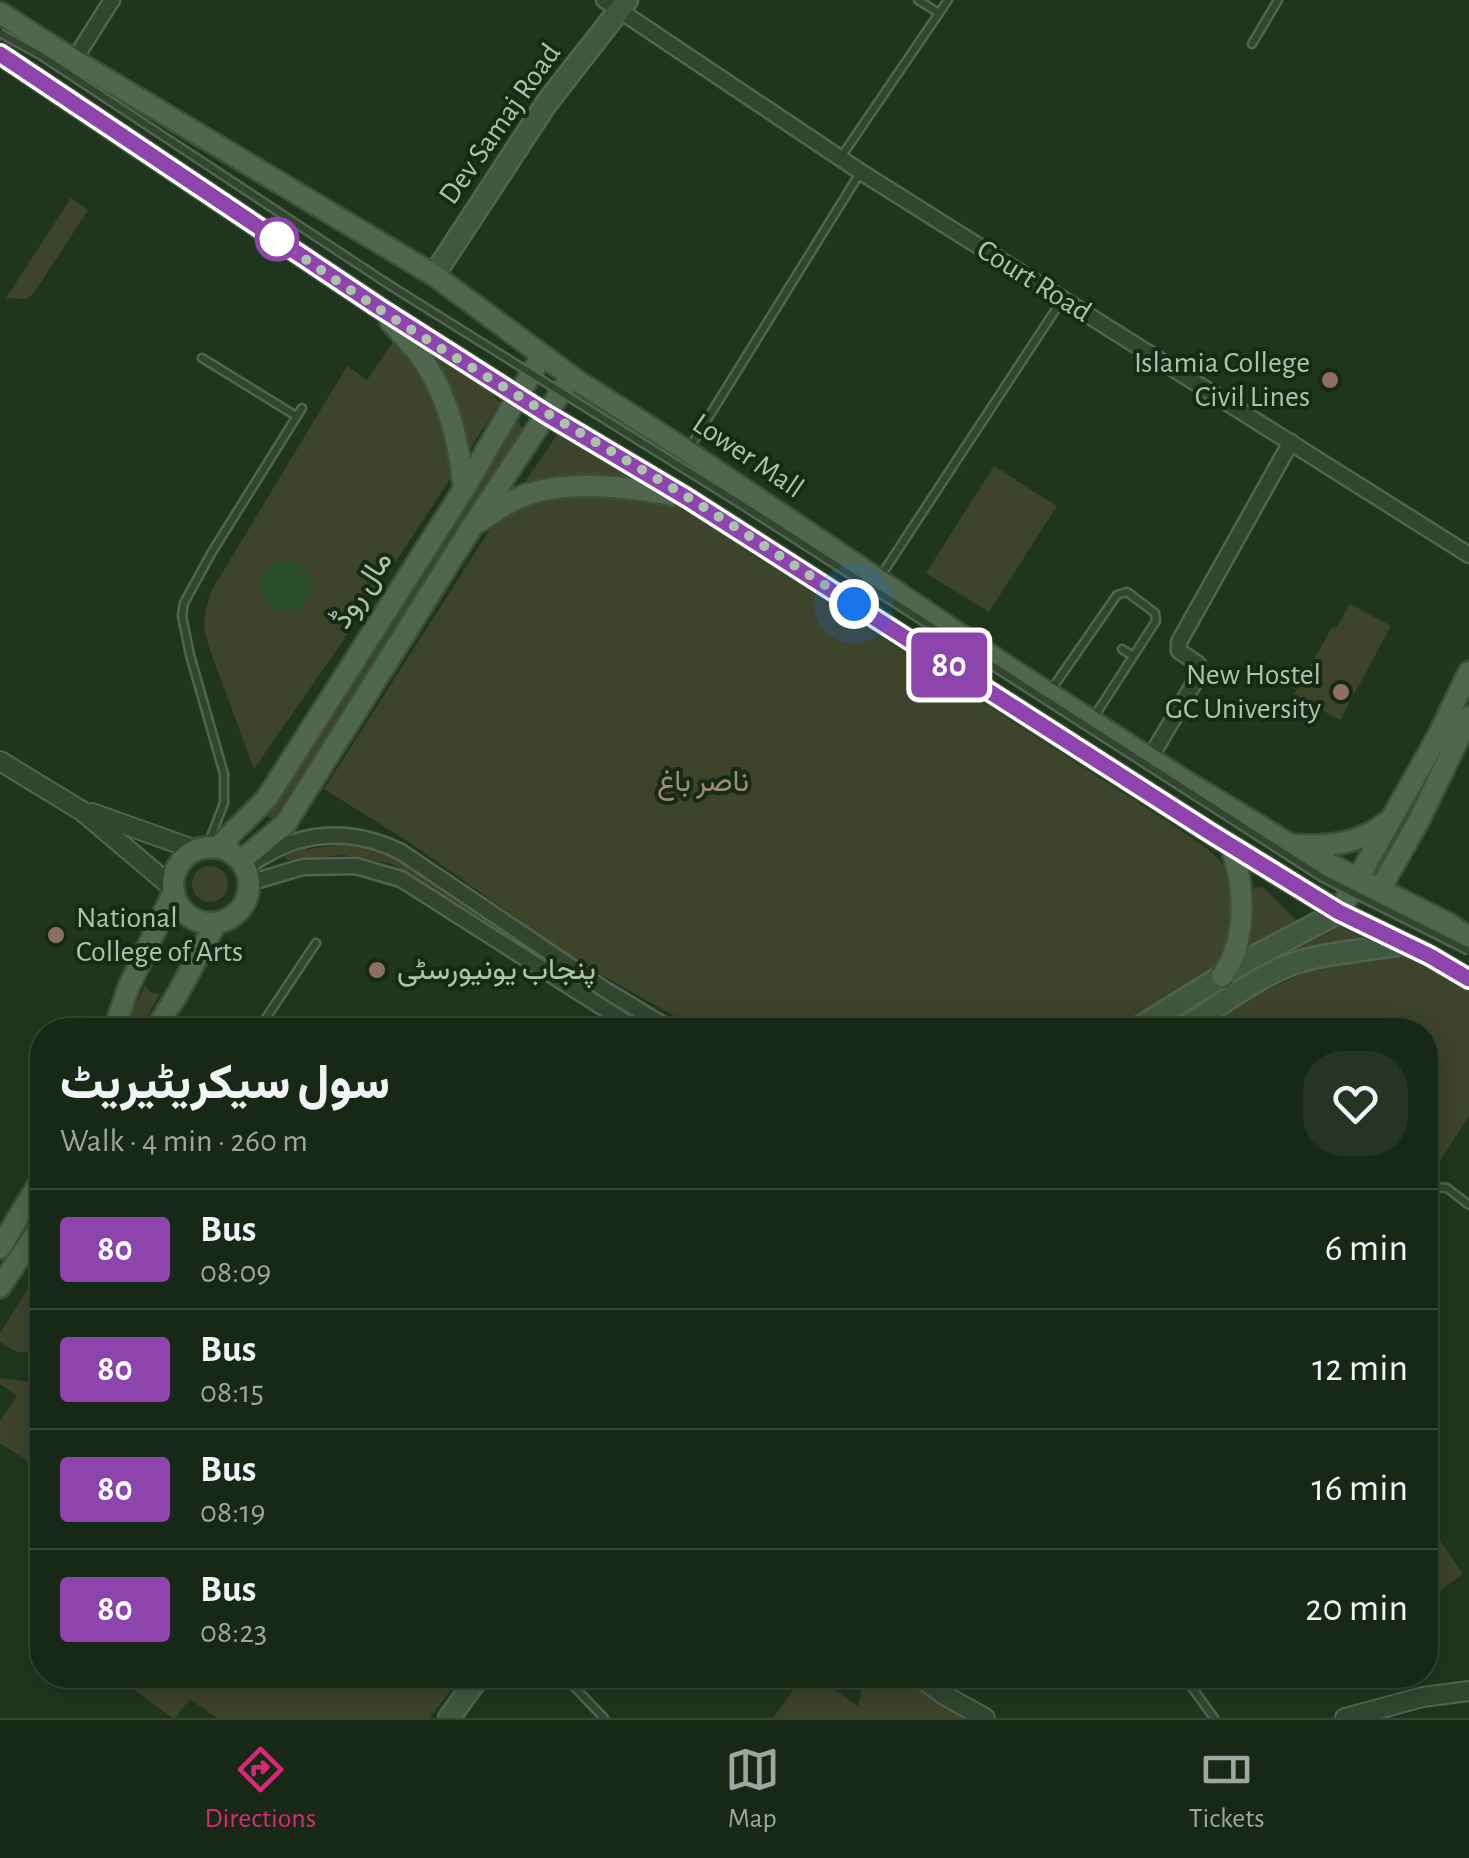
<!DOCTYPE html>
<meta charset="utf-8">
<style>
:root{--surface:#182816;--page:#253423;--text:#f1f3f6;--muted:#9fa6a1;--line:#364435;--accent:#db2777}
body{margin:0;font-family:"Alegreya Sans",Vazirmatn,sans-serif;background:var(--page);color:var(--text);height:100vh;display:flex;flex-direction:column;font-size:38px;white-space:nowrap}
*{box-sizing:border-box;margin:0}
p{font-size:32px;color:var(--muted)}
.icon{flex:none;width:55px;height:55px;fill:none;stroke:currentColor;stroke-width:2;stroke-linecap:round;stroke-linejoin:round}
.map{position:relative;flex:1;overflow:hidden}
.panel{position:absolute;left:30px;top:1018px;width:1408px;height:670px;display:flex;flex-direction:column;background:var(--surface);border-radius:40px;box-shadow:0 5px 25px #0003,0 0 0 2px var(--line)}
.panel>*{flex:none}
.badge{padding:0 20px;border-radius:8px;font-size:35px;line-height:65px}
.you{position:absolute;width:50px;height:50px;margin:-25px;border:8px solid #fff;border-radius:50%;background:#1a73e8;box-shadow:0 0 0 15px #1a73e833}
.map>.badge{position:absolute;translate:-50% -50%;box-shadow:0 0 0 5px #fff}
.round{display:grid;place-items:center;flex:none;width:105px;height:105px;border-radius:40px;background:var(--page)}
.overview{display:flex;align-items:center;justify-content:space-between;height:170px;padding:0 30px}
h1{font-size:48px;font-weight:800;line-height:75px}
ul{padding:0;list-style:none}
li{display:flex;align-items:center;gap:30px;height:120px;padding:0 30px;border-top:2px solid var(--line)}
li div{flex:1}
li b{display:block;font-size:38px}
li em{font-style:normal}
li .badge{min-width:110px;font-weight:700;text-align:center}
.dock{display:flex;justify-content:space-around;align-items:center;height:140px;border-top:2px solid var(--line);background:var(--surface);font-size:28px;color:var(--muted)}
.dock a{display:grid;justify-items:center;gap:5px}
.dock .on{color:var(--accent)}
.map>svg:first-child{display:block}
</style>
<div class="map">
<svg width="1469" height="1718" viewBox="0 0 1469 1718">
<rect width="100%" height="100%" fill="#20351e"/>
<path fill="#3e432c" d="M 71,198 L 88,210 L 34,293 L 26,299 L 6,298 Z
M 402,329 L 486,387 L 500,403 L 356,622 L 254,769 L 210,650 L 204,629 L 205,611 L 212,590 L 347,366 L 367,380 Z
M 516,422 L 520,423 L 522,429 L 274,818 L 268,818 L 268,814 L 512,424 Z
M 561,429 L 650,479 L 528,488 L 523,485 Z
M 994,466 L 1057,506 L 989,612 L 926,573 Z
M 618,494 L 666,499 L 1176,827 C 1188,836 1211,849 1220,861 C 1244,891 1231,931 1224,963 L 1113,1030 L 699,1030 L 577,961 L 409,842 L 324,789 L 489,531 C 501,521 514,511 529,504 C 555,493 589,496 618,494 Z
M 1350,604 L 1391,626 L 1340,720 L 1320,709 L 1312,710 L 1308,702 L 1294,695 L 1332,627 L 1336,628 Z
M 352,843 L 381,847 L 663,1030 L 651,1030 L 626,1015 L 392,864 L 344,855 L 291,861 L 287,860 L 284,856 L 286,852 Z
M192 884a18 18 0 1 1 36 0a18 18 0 1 1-36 0Z
M 1260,887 L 1265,889 L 1300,924 L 1243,951 C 1258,928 1247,910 1254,888 Z
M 1336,924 L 1370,942 L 1252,972 L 1161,1030 L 1147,1030 L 1266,957 Z
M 1397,951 L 1449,975 L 1469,988 L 1469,1116 L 1425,1184 L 1425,1030 L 1197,1030 L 1261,993 L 1310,970 Z
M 145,985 L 150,992 L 160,994 L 140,1030 L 125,1030 Z
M 42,1266 L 42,1352 L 16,1352 L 0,1342 L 0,1333 Z
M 0,1378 L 42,1383 L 42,1471 L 0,1443 L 0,1421 L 17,1396 L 0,1384 Z
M 1425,1519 L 1463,1574 L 1425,1601 Z
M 114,1675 L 462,1675 L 430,1718 L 217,1718 L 190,1699 L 175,1718 L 172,1718 Z
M 804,1675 L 814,1675 L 858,1706 L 865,1675 L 917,1675 L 975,1718 L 773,1718 Z"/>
<path fill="#2b4f28" d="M261 586a25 25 0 1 1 50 0a25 25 0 1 1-50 0Z"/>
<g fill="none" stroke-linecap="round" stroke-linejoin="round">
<defs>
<path id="service" d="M 918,0 L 939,13
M 1252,44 L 1278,0
M 841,157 L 948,0
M 202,358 L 296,416
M 690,447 L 860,173
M 880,577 L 1062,300
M 1122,649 L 1133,656
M 1051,690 L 1117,595 L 1127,592 L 1155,613 L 1156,621 L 1092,720
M 207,847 L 224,803 L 224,774 L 190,655 L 182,616 L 184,603 L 212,552 L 302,408
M 258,1030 L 316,943
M 1425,1193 L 1434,1187 L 1447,1188 L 1469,1205
M 563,1675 L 604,1718
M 1183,1675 L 1214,1718"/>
<path id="minor" d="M 604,0 L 861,172 L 1469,555
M 74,60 L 112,0
M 1150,758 L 1200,673 L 1198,664 L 1179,651 L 1179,642 L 1291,442
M 244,867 C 260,859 277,847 294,842 C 329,830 368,835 401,852 L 607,991 L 672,1030
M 249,883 L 303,867 L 356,866 L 401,879 L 638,1030"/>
<path id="tertiary" d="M 0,761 L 82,811 L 173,888
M 92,813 L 196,850
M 917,1675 L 944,1695 L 985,1718
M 1345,1718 L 1423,1697 L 1469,1691"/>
<path id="secondary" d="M 434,275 L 546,104 L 627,0
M 1135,1030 L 1248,960 L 1339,912
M 1180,1030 C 1215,1009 1249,982 1287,966 C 1323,952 1365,951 1402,944
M 449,1718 L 480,1675"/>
<path id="primary" d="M 0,13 L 74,60 L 434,275 L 576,380 L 687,451 L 1011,669 L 1185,781 L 1289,844 L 1449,924 L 1469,938
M 0,54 L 378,307 L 546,414 L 687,498 L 1209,832 L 1339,912 L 1430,956 L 1469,979
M 390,321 C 402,335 416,348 425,363 C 450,401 459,445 464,489
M 479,522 C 495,511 511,500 528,494 C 573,480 627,487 672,495
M 1296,845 C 1329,847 1360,844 1387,822
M 218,847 L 267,798 L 464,489 L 542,355
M173 885a38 38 0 1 1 76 0a38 38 0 1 1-76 0Z
M 241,861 L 286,823 L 473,525 L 571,377
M 1380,889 L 1418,822 L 1469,717
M 1339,912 L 1438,736 L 1469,672
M 1222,976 C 1248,940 1245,887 1231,846
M 114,1030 L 129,986 L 174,891
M 155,1030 L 177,995 L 216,923
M 0,1248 L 42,1178
M 0,1287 L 42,1225"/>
</defs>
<use href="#service" stroke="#50644f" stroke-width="11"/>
<use href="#minor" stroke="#50644f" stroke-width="19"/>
<use href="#tertiary" stroke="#50644f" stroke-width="22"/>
<use href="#secondary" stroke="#50644f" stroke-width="25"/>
<use href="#primary" stroke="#3c4f3b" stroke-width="25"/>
<use href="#service" stroke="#334531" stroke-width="6"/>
<use href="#minor" stroke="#334531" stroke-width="14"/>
<use href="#tertiary" stroke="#334531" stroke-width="18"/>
<use href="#secondary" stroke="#40583f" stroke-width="20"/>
<use href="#primary" stroke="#51664f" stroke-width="20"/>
<defs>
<path id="service-bridge" d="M 0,33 L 40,55 L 391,286 L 739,503 L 1323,878 L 1469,951"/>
</defs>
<use href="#service-bridge" stroke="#50644f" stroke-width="11" stroke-linecap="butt"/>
<use href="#service-bridge" stroke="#334531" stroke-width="6"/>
</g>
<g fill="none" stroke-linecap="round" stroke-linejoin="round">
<defs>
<path id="line" d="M 0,54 L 378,307 L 546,414 L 687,498 L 1209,832 L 1339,912 L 1430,956 L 1469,979"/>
</defs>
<use href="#line" stroke="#fff" stroke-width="22"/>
<use href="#line" stroke="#8e44ad" stroke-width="15"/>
<path stroke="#acc3ab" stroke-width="10" stroke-dasharray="0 18" d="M 277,239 C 407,333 548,413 686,496 C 742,531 798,568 854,604"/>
</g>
<circle fill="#fff" stroke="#8e44ad" stroke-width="5" cx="277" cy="239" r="20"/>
<g fill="#8d6e63" stroke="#192917" stroke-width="4">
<circle cx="1330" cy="380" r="10"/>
<circle cx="1341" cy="692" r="10"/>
<circle cx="56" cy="935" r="10"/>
<circle cx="377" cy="970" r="10"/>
</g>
<g text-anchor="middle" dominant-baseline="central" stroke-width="8" stroke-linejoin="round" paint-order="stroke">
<g font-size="30" fill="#acc3ab" stroke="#192917">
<text transform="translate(500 124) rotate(-55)">Dev Samaj Road</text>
<text transform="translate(1034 281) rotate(32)">Court Road</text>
<text transform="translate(748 456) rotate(34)">Lower Mall</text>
<text transform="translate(362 590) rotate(-57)">مال روڈ</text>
</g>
<g font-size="30" fill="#acc3ab" stroke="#192917" text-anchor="end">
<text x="1310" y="363">Islamia College<tspan x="1310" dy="34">Civil Lines</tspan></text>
<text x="1321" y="675">New Hostel<tspan x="1321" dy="34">GC University</tspan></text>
<text x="76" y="918" text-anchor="start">National<tspan x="76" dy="34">College of Arts</tspan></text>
<text x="397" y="970" text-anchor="start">پنجاب یونیورسٹی</text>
</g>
<g font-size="30" fill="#9d8b73" stroke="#192917">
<text x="703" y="782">ناصر باغ</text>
</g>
</g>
</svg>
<div class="you" style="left:854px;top:604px"></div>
<b class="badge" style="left:949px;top:665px;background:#8e44ad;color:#fff">80</b>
<section class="panel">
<div class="overview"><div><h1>سول سیکریٹیریٹ</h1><p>Walk · 4 min · 260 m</p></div><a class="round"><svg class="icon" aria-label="heart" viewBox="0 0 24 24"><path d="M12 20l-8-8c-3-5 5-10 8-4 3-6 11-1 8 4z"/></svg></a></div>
<ul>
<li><span class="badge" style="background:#8e44ad;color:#fff">80</span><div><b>Bus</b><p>08:09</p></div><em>6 min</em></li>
<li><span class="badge" style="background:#8e44ad;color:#fff">80</span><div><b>Bus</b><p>08:15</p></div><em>12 min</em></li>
<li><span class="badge" style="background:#8e44ad;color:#fff">80</span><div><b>Bus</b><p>08:19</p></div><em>16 min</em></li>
<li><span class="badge" style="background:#8e44ad;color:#fff">80</span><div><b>Bus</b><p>08:23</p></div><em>20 min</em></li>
</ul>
</section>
</div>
<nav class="dock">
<a class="on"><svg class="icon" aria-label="directions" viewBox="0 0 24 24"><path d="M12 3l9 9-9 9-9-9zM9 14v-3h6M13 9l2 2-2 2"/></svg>Directions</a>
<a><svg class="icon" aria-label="map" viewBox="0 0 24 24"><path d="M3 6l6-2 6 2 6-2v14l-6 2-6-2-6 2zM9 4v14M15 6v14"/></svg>Map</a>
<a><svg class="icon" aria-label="tickets" viewBox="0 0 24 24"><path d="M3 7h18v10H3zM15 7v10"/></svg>Tickets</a>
</nav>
